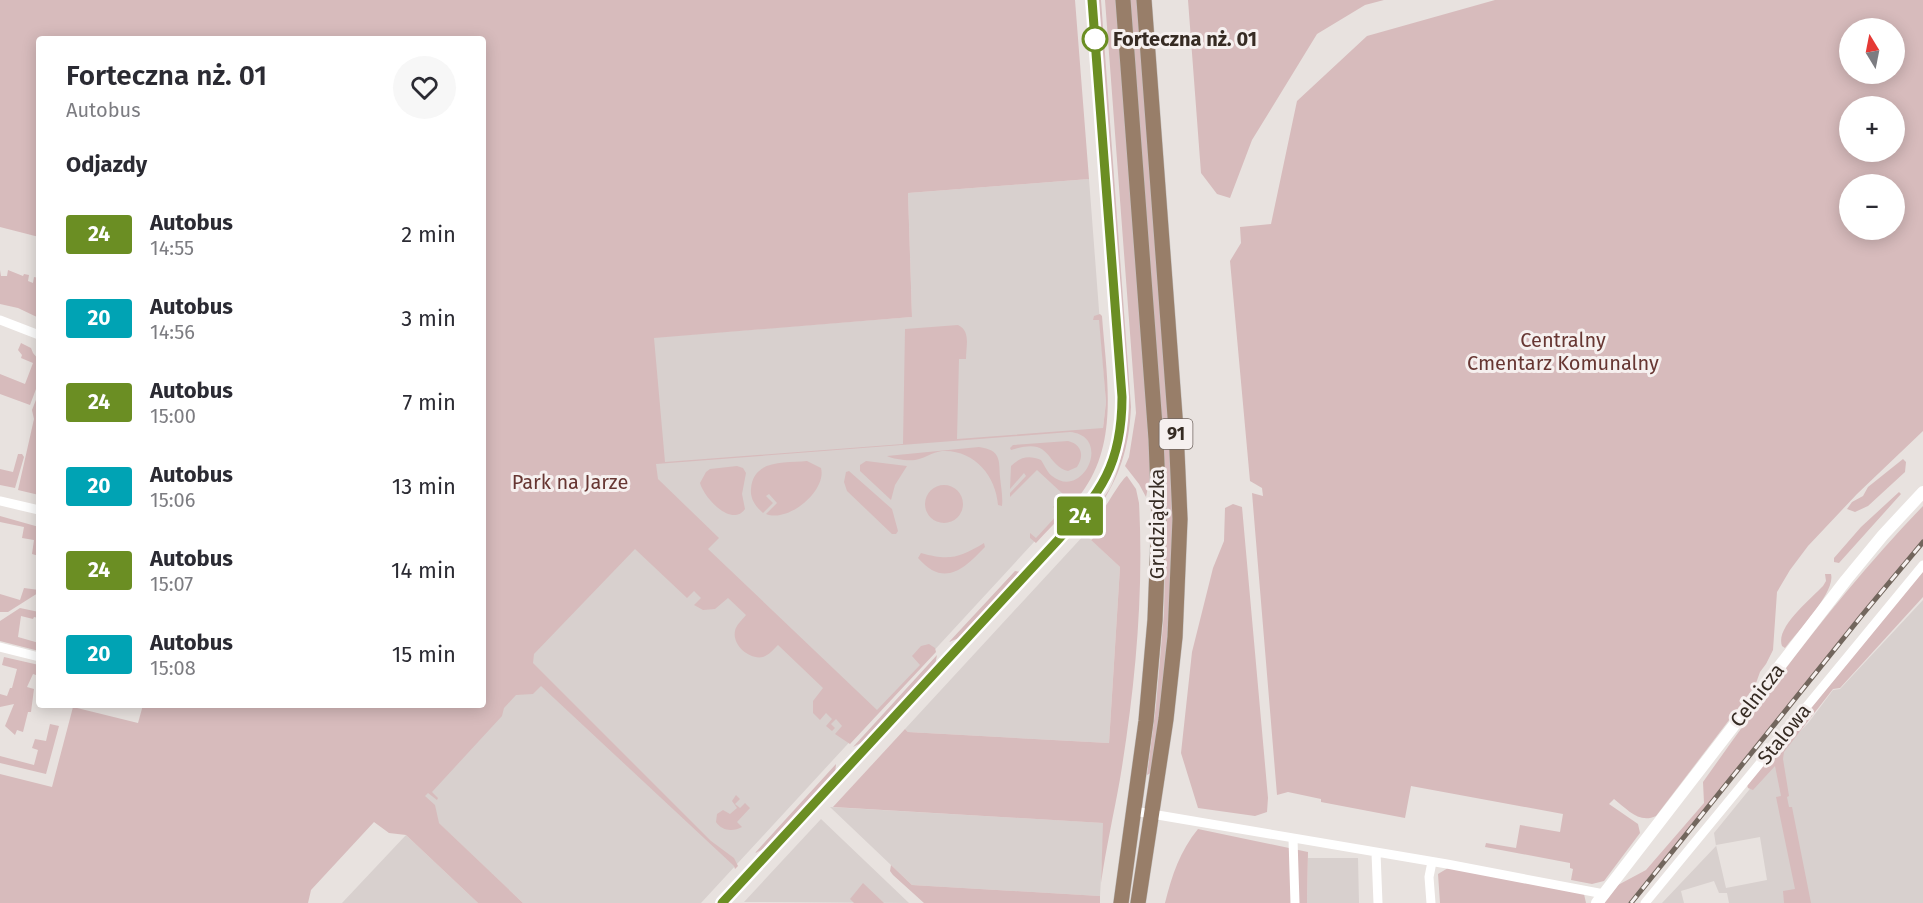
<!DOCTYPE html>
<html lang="pl">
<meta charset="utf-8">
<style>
:root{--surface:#fff;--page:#f7f7f7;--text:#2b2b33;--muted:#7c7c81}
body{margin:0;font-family:"Fira Sans",sans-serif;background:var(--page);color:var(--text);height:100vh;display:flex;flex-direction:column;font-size:22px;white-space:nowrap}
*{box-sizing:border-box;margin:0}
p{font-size:20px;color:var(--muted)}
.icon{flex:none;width:33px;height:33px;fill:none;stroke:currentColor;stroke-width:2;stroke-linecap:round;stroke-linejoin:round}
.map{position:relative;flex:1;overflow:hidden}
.side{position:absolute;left:36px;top:36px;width:450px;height:672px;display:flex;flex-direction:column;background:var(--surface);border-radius:6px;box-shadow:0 3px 15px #0003}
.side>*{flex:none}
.badge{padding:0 12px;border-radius:4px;font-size:21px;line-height:39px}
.needle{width:39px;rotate:350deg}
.controls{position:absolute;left:1839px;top:18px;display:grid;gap:12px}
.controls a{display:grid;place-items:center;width:66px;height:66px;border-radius:50%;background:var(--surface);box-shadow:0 3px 15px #0003;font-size:30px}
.map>.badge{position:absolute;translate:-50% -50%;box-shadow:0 0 0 3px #fff}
h2{padding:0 30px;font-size:22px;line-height:54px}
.round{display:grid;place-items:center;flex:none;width:63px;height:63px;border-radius:32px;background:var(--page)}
.summary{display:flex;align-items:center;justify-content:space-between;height:102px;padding:0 30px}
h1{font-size:28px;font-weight:600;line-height:45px}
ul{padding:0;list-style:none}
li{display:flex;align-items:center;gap:18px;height:84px;padding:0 30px}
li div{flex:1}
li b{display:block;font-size:22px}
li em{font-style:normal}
li .badge{min-width:66px;font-weight:700;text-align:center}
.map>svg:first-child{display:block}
</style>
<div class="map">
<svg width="1923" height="903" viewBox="0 0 1923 903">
<rect width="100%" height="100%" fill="#e8e2df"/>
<path fill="#d8d0ce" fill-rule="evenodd" d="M 1089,179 L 1106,402 L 1103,428 L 1091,468 L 1071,502 L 701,903 L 523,903 L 404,790 L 659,515 L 645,338 L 912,317 L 908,193 Z
M 1085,534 L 1120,567 L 1109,743 L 908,732 L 905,729 Z
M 1923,600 L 1923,903 L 1729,903 L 1727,893 L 1719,893 L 1714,881 L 1681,891 L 1684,903 L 1662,903 L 1716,846 L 1714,833 L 1775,758 L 1809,722 L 1833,690 L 1840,689 ZM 1760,837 L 1767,880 L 1726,888 L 1716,845 Z
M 830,807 L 1104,823 L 1100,896 L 912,885 Z
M 821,819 L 909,903 L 744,902 Z
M 406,835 L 478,903 L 342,903 Z
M 1308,858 L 1358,858 L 1359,903 L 1307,903 Z"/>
<path fill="#d7bbbc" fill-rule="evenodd" d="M 0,0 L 1075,0 L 1089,179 L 908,193 L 912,317 L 654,338 L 665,462 L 903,444 L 905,329 L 958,325 C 971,331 966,346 966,359 L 959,359 L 957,439 L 1103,428 L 1106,402 L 1099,320 L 1093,320 L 1094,316 L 1100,314 L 1102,316 C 1106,373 1119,438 1085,488 C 1072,508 1052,525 1036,543 L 1030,538 L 1030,533 L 1036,538 L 1059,513 L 1053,507 L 1056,504 L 1062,509 L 1066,505 L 1061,499 L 1064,495 L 1037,470 L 1010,497 L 1010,493 L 1026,476 L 1024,473 L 1010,489 L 1011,466 C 1020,457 1029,455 1041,460 C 1045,466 1047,472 1052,476 C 1083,501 1113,436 1070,432 L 656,464 L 658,479 L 719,538 L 708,549 L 877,710 L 920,665 L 912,656 L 921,646 L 929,644 L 935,648 L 936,652 L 850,744 L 835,734 L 842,726 L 836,719 L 831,724 L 835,728 L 832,731 L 826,726 L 832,719 L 826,713 L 820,720 L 813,713 L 813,701 L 823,688 L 778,645 C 774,649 769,655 763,657 C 749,660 732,645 735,631 C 736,625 742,620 746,615 L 728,598 L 715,609 L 703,610 L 694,605 L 701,598 L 694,591 L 687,598 L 635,549 L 534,654 L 533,663 L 711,841 L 734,858 L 738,866 L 735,869 L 734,866 L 541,686 L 533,694 L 516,695 L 504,708 L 502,716 L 432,792 L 438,798 L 437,800 L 428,793 L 425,796 L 435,805 L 439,823 L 523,903 L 478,903 L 406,835 L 389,833 L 374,822 L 311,890 L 308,903 L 0,903 L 0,774 L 52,787 L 73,707 L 138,723 L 143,705 L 483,705 L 483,39 L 39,39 L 39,237 L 0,227 Z
M 1098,0 L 1101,0 L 1131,407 C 1129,450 1119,479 1094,515 L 1094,511 C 1100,502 1108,493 1112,484 C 1122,462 1125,438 1128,415 Z
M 1105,0 L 1117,0 L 1151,473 L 1146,497 L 1139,484 L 1125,466 L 1129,457 L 1136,413 Z
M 1129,0 L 1138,0 L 1172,446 L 1173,519 L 1168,637 L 1154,756 L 1151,773 L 1147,775 L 1156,705 L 1164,613 L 1166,508 Z
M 1188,0 L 1384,0 L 1365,5 L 1317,34 L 1252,140 L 1230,198 L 1217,194 L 1201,173 Z
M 1495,0 L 1923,0 L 1923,431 L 1857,494 L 1808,546 L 1790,570 L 1777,592 L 1773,650 L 1766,664 L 1760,672 L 1755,686 L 1656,816 C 1639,824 1627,809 1614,799 L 1609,804 L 1638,824 L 1640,833 L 1604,881 L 1592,884 L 1571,880 L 1573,869 L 1570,868 L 1570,863 L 1485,847 L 1486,843 L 1516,848 L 1520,825 L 1560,832 L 1563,814 L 1411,786 L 1405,818 L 1321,802 L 1321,799 L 1288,792 L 1277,795 L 1252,493 L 1263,496 L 1262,488 L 1250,481 L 1230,261 L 1241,243 L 1240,227 L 1271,224 L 1297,101 L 1367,36 ZM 1894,28 L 1894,74 L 1850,74 L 1850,28 ZM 1894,106 L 1894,152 L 1850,152 L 1850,106 ZM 1850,184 L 1894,184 L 1894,230 L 1850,230 Z
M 0,270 L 1,276 L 7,276 L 8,270 L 23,276 L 24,274 L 29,275 L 28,281 L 33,283 L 34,277 L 39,278 L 39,318 L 18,308 L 0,304 Z
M 21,343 L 31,348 L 33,353 L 39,360 L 39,381 L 30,405 L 0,394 L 0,374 L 25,384 L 33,363 L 21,358 L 22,355 L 18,350 Z
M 39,392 L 39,495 L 18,490 L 34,419 L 32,410 Z
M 1068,441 C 1081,444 1085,455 1077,467 L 1068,471 C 1044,464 1053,436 1011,450 L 1010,448 L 1013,445 Z
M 979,447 C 1001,450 999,460 1000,477 C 1001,487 1003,497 1002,506 L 998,505 C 996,475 973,449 942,451 C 932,452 924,459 915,460 C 907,461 893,459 887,456 Z
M 18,454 L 22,454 L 24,457 L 15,488 L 0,485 L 0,469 L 13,472 Z
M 1903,459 L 1906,462 L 1905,472 L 1868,506 L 1855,512 L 1847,509 L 1852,502 L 1863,496 L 1868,487 Z
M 807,461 L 821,468 C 827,490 789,523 766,514 L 777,503 L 769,494 L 766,496 L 773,503 L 763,513 C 756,507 750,499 751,489 C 753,459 785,463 807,461 Z
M 866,461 L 907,466 L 895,485 L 891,500 L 860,471 L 860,465 Z
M 737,466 L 743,468 L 746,473 L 742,494 L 745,509 C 732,528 704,498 700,483 L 706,472 L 710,469 Z
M 849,471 L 892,509 L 898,531 L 896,534 L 892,534 L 847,491 L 844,482 L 846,472 Z
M 1127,476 L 1136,489 L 1139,503 C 1144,594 1135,689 1120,779 C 1114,813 1106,848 1101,883 L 1103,823 L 833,807 L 905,729 L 908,732 L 1109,743 L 1120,567 L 1091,540 L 1097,535 L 1099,537 L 1106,530 L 1096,521 C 1103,512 1121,479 1127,476 Z
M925 504a19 19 0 1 1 38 0a19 19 0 1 1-38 0Z
M 1899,492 L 1901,494 L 1839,563 L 1834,562 L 1834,558 L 1861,527 Z
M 1233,504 L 1242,507 L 1268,798 L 1267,812 L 1255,816 L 1198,808 L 1181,753 L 1192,652 L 1213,568 L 1224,541 L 1225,508 Z
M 1923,506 L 1923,539 L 1628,903 L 1604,903 L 1618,885 L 1646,870 L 1704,803 L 1703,782 C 1771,686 1841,591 1923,506 Z
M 0,516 L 39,527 L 39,556 L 32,554 L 34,540 L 22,538 L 24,527 L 0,522 Z
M 984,543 L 985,547 C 964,569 944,588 918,558 L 921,553 C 949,561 959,558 984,543 Z
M 1015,571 L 1021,572 L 959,638 L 949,642 Z
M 1923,571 L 1923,597 L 1840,688 L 1833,689 L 1784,752 L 1783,759 L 1789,796 L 1787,797 L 1789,807 L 1792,807 L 1811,903 L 1784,903 L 1783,891 L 1795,889 L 1776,797 L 1781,796 L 1775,766 L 1753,790 L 1748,788 L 1747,785 Z
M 1825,574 L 1831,574 C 1836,592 1796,633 1785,648 L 1782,646 C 1775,627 1811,599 1823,586 L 1826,581 Z
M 24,588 L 39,590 L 38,593 L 8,612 L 0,612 L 0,594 L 20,600 Z
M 20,608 L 39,612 L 38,618 L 34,617 L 33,619 L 21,616 L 18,637 L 39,643 L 39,651 L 0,641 L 0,621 Z
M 937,655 L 935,665 L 861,743 L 853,747 Z
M 4,657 L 39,665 L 39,676 L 33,674 L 27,687 L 34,689 L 31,712 L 28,712 L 23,732 L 17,730 L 15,735 L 5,726 L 14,704 L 0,707 L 0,694 L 7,696 L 10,688 L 12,688 L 17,669 L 2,665 Z
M 50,724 L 59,726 L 46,774 L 0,763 L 0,756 L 34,765 L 38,750 L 32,748 L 35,739 L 46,741 Z
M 836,764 L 835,774 L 764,849 L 755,853 Z
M 736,795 L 740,799 L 735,804 L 740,808 L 745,803 L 750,808 L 737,822 L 742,827 C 733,832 722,831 716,822 L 717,814 L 723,810 L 730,814 L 737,808 L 732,801 Z
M 1198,829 L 1308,852 L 1307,903 L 1165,903 C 1172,875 1180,851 1198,829 Z
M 891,865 L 912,885 L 1100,896 L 1100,903 L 924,903 L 893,875 L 890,871 Z
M 1448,868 L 1584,894 L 1586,903 L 1440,903 L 1438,874 Z
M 863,883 L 884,903 L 854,903 L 850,899 Z"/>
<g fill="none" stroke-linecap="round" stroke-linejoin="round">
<defs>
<path id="primary" d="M 1121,903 L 1146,721 L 1155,620 L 1159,515 L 1156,439 L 1123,0
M 1138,903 L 1166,719 L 1175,637 L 1180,519 L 1176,430 L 1144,0"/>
</defs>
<use href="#primary" stroke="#c3bfbd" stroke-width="16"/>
<path stroke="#fff" stroke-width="9" d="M 0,320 L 39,335
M 0,501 L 39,510
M 0,647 L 39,657
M 1134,811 L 1447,864 L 1604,894
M 1293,839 L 1295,903
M 1376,853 L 1378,903
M 722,903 L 1087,507 C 1113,472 1122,441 1122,397 L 1092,0
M 1431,903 L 1429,877 L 1432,862
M 1645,903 L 1923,565"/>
<path stroke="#fff" stroke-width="12" d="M 1597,903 L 1846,580 L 1883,535 L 1923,492"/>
<use href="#primary" stroke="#987e69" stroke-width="15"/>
<defs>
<path id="rail" d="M 1631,903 L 1863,614 L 1923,542"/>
</defs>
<use href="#rail" stroke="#72665d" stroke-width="5"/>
<use href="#rail" stroke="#f6f0ef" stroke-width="3" stroke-dasharray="9" stroke-linecap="butt"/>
</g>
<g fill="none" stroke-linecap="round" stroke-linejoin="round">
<defs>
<path id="line" d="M 722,903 L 1058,540 C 1101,492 1122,465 1122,397 L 1092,0"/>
</defs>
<use href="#line" stroke="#fff" stroke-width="14"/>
<use href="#line" stroke="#6b8e23" stroke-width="9"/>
</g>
<circle fill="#fff" stroke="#6b8e23" stroke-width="3" cx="1095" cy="39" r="12"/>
<g text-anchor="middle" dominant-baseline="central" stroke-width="6" stroke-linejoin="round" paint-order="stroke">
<rect fill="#f6f0ef" stroke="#706660" stroke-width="1.5" x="1159.5" y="419" width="33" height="30" rx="4.5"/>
<g font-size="18" font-weight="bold" fill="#362b23">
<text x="1176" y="434">91</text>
</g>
<g font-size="20" font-weight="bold" fill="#362b23" stroke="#f6f0ef" text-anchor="start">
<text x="1113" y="39">Forteczna nż. 01</text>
</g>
<g font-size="20" fill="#673632" stroke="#f6f0ef">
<text x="1563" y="340">Centralny<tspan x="1563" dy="23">Cmentarz Komunalny</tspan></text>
<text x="570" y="482">Park na Jarze</text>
</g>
<g font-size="20" fill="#362b23" stroke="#f6f0ef">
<text transform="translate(1157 524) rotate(-90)">Grudziądzka</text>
<text transform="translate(1757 695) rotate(-52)">Celnicza</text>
<text transform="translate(1784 734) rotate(-51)">Stalowa</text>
</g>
</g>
</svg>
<div class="controls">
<a><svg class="needle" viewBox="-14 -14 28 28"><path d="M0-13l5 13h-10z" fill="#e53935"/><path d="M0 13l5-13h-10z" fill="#7c7c81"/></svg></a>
<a>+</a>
<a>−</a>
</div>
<b class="badge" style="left:1080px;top:516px;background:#6b8e23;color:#fff">24</b>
<section class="side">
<div class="summary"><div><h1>Forteczna nż. 01</h1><p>Autobus</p></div><a class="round"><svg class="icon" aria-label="heart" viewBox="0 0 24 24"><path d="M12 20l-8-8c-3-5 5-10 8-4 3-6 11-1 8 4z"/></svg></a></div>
<h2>Odjazdy</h2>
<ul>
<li><span class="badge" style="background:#6b8e23;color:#fff">24</span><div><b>Autobus</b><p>14:55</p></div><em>2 min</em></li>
<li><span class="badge" style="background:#00a3b4;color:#fff">20</span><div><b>Autobus</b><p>14:56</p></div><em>3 min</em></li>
<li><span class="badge" style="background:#6b8e23;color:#fff">24</span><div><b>Autobus</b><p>15:00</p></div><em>7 min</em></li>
<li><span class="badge" style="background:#00a3b4;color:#fff">20</span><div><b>Autobus</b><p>15:06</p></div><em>13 min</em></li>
<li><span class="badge" style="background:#6b8e23;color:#fff">24</span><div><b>Autobus</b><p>15:07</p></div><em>14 min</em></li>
<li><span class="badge" style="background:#00a3b4;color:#fff">20</span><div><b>Autobus</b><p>15:08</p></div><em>15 min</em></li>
</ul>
</section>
</div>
